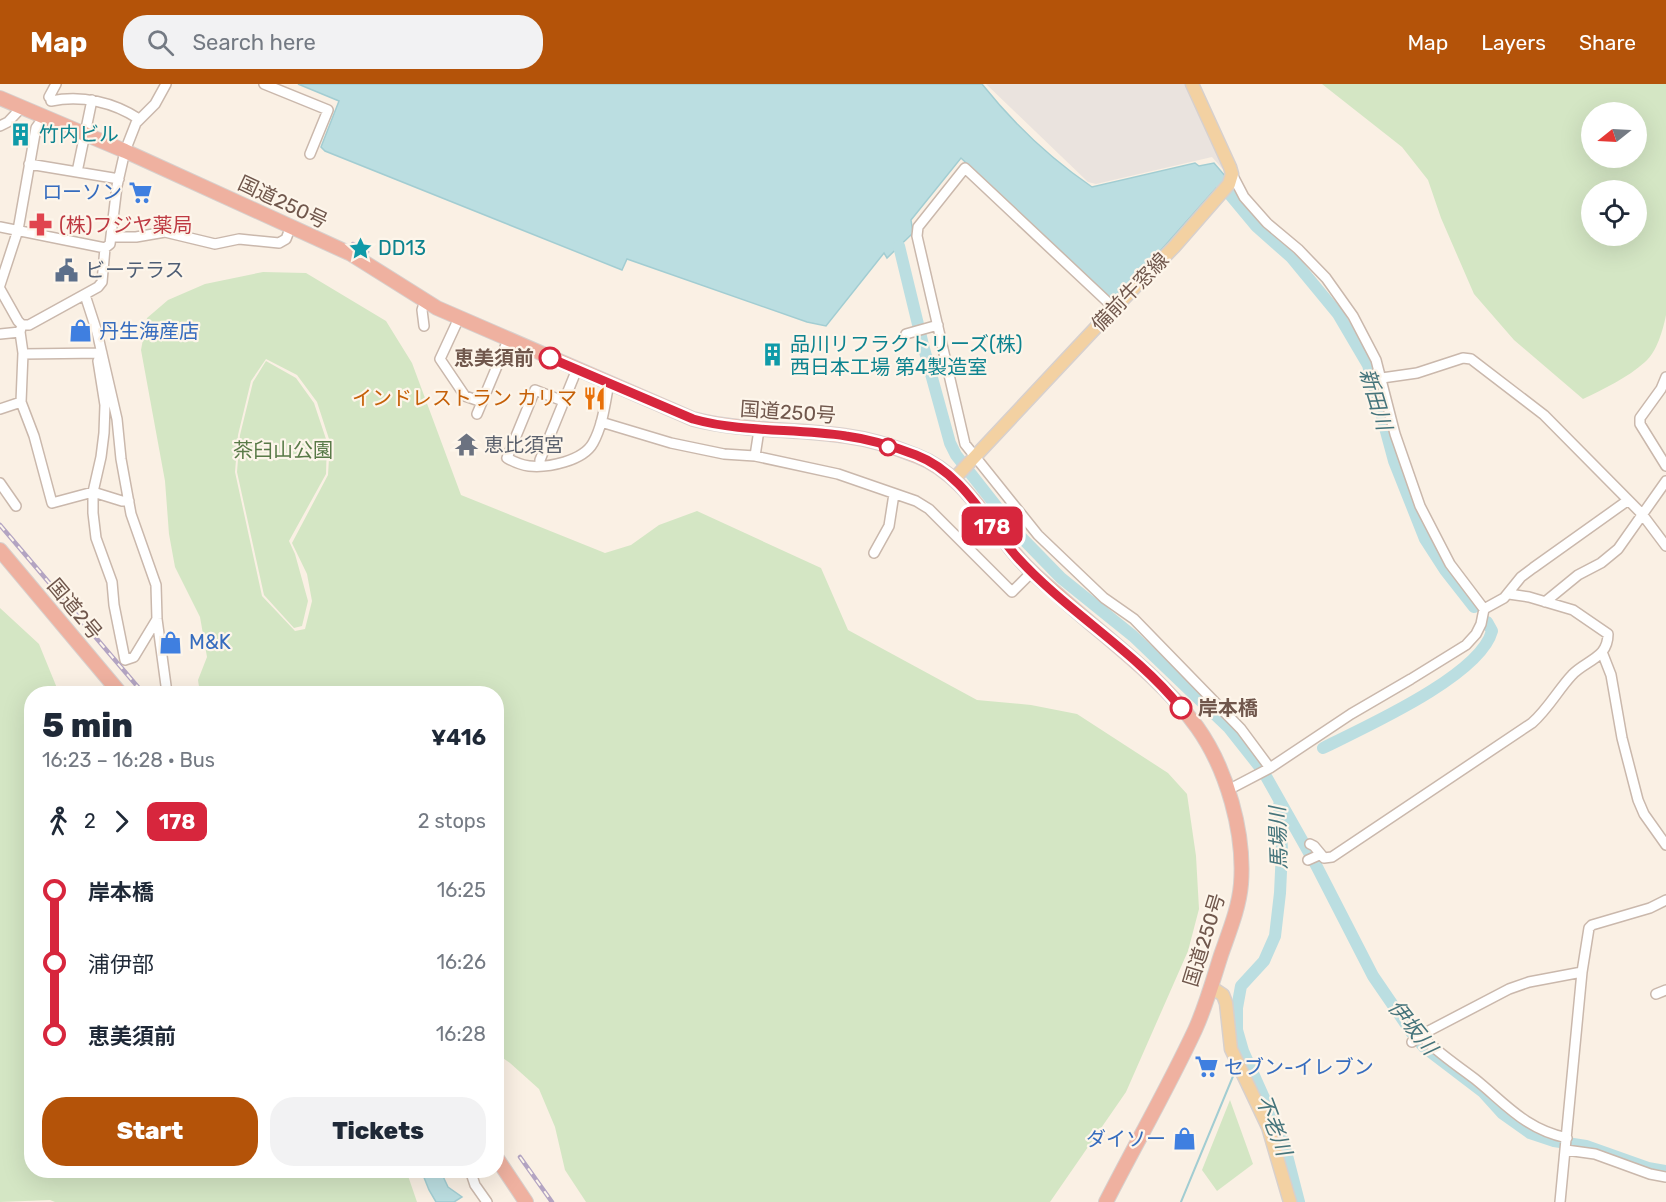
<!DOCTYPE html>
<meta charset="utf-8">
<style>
:root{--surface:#fff;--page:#f2f2f3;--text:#1f2937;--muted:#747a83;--accent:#b45309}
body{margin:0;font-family:Rubik,"Noto Sans JP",sans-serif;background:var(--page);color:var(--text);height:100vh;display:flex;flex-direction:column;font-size:22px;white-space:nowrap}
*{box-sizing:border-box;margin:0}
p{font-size:20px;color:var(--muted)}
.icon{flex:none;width:33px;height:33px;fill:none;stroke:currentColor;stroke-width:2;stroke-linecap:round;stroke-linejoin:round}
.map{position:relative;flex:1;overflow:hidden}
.details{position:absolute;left:24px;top:602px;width:480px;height:492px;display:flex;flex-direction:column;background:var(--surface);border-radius:24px;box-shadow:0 6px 24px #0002}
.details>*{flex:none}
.badge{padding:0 12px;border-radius:9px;font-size:21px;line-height:39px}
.needle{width:39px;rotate:252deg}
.fabs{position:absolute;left:1581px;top:18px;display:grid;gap:12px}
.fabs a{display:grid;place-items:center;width:66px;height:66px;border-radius:50%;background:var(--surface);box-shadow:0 6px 24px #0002;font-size:30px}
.map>.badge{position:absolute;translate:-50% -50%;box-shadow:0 0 0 3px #fff}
.legs{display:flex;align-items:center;gap:9px;height:66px;padding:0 18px;font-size:20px}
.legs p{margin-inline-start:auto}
.headline{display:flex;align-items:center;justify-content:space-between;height:102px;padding:0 18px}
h1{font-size:33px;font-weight:800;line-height:45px}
.button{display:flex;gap:12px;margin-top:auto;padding:12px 18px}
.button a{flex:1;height:69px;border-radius:24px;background:var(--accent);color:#fff;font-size:24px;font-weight:800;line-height:69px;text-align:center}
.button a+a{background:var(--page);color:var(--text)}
ul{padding:0 18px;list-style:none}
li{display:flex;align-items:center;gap:21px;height:72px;font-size:22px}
li i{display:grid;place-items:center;width:9px;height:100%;margin:0 8px;background:currentColor}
li i::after{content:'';width:15px;height:15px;margin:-8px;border:4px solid;border-radius:50%;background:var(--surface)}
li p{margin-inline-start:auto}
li:first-child i{background:linear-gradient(#0000 50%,currentColor 0)}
li:last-child i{background:linear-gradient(currentColor 50%,#0000 0)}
header{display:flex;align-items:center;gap:36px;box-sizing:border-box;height:84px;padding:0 30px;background:var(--accent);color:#fff}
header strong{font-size:28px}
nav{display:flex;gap:33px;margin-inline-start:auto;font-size:21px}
.search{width:420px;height:54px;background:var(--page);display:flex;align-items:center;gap:15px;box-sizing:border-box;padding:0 21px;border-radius:24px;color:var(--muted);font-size:22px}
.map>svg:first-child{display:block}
</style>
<header>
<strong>Map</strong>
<div class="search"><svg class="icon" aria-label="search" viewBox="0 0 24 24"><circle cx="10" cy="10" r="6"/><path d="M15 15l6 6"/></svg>Search here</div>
<nav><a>Map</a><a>Layers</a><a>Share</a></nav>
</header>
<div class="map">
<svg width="1666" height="1118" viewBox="0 0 1666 1118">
<rect width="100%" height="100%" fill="#faf0e4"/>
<path fill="#eae3de" d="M 986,0 L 1188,0 L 1227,90 L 1212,73 L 1096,100 L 1088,98 Z"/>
<path fill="#d4e6c4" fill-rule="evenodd" d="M 1322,0 L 1666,0 L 1666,231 C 1663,246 1657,268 1645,278 C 1627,294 1604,305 1583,315 L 1514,256 L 1474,210 L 1441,134 L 1428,96 L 1402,63 ZM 1636,28 L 1636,74 L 1592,74 L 1592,28 ZM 1636,106 L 1636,152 L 1592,152 L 1592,106 Z
M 263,188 L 306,189 L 386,237 L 412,279 L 461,411 L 605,469 L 631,461 L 659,441 L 697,427 L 821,484 L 848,546 L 977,616 L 1031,621 L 1077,630 L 1168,689 L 1187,710 L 1196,772 L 1199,825 L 1188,867 L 1126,1008 L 1050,1118 L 586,1118 L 565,1086 L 555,1043 L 539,1005 L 510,979 L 497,970 L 496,609 L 200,609 L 198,596 L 207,573 L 200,533 L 175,483 L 169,450 L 165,397 L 141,266 L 147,234 L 168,216 L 205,200 ZM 266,275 L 297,291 L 317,318 L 330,358 L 328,391 L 292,459 L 307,490 L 312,517 L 305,545 L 295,547 L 262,512 L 235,388 L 238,351 L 251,297 Z
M 266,277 L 296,294 L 314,319 L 327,358 L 326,390 L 289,457 L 295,470 L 308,517 L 302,542 L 294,544 L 264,511 L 237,388 L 240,351 L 253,298 Z
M 0,524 L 39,560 L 59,609 L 32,609 L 32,1086 L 406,1086 L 417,1118 L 55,1118 L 50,1116 L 0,1118 Z
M 1230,1016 L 1253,1080 L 1217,1107 L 1202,1086 Z"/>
<path fill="#bbdee1" stroke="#a2cdd2" stroke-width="1.5" d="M 298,0 L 982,0 C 1013,39 1051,75 1092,103 L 1195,79 L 1199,82 L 1214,79 L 1226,93 L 1113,220 L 961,74 L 911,136 L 913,149 L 887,174 L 884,169 L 826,242 L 807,238 L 627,175 L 622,186 L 325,67 L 321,63 L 339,17 Z
M 421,1086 L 440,1086 L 448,1103 L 462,1113 L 454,1118 L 436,1118 L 429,1106 Z"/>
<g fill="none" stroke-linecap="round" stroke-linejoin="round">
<path stroke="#a2cdd2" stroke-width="2" d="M 1240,974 L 1243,967
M 1181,1118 L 1236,985"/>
<path stroke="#bbdee1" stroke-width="12" d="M 1221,100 L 1256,142 L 1291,173 L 1338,230 L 1368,281 L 1394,377 L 1425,455 L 1445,486 L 1474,523
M 899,162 L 923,261 L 950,359 L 956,371 L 1019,451 L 1061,494 L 1133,552 L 1229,644 L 1263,687 L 1316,781 L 1373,892 L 1412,949 L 1424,963 L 1483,1008 L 1502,1029 L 1530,1049 L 1554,1057 L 1586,1062 L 1648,1084 L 1666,1087
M 1323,664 C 1365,643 1480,592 1492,547 L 1487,538
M 1279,721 L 1282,766 L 1280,809 L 1275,852 L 1264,877 L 1241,902 L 1237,924 L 1237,946 L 1243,967 L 1283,1056 L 1299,1118"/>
<defs>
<path id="minor" d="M 264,0 L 328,26 L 310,70
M 49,13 L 56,0
M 51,17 C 82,11 113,18 139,35
M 0,42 L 8,38 L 22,23
M 29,80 L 119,95
M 77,88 L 92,16
M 0,143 L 105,164 L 110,160 L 117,102 L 125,67 L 136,39 L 155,20 L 166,0
M 112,153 L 136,153 L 165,148 L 215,160 L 239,155 L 279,159 L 286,155 L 291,142
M 0,201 L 18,146 L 36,44 L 44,33
M 0,205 L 18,237 L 22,241 L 29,241 L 98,203 L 102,198 L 105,164
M 85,211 L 97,248 L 117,335 L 121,375 L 131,430 L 156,501 L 157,535 L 167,609
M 1114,224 L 965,84 L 918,143 L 917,152 L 965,360 L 1038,451 L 1104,514 L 1134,535 L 1241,645 L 1270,684
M 459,234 L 440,275 L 465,312 L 482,318
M 424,242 L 422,226 L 425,216
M 20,248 L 23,269 L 21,318 L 34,352 L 52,419 L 93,408 L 122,417 L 129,417
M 0,250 L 20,248 L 21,244
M 906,250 L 938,241
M 23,270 L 102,269 L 98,277 L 105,321 L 104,349 L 101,373 L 93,408 L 93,429 L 96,454 L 112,498 L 114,521 L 125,576 L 134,573 L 157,535
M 1666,293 L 1661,305 L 1640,334 L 1640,340 L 1666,382
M 1382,294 L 1417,289 L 1463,274 L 1471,275 L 1544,331 L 1642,430 L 1666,462
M 563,317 L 535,306 L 507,374 C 514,378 521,381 529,382 C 548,384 583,377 593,359 C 603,341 605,319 609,299
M 0,325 L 21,318
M 477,330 L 508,256
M 601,338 L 671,359 L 724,370 L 755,372 L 838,390 L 916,417 L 929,425 L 1012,508 L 1032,488
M 755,372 L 759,346
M 540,382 L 540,376 L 577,285
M 0,399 L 16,422
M 874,469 L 889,442 L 894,410
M 1545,518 L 1578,491 L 1601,479 L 1618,465 L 1666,397
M 1484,525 L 1504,514 L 1521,493 L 1533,484 L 1627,417
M 1602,568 L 1611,591 L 1622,654 L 1638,716 L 1644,730 L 1666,761
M 1228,706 L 1270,684 L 1351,630 L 1411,595 L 1466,561 L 1476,550 L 1481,540 L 1484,525 L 1450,480 L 1420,422 L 1395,350 L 1376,276 L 1353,232 L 1326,194 L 1298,165 L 1267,139 L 1244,113 L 1232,90
M 1310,760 L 1314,762 L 1324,774 L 1332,773 L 1532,639 C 1548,625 1558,606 1572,591 C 1580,582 1594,577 1602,568 C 1606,563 1608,556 1608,550 L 1573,526 L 1529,513 L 1509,510
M 1308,776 L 1317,772
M 1656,910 L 1666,906
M 1421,951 C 1436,968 1457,981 1475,995 C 1506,1020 1525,1045 1567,1054
M 1412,958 L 1421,951 L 1509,905 L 1529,898 L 1582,888
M 1566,1066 L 1595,1070 L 1650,1090 L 1666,1093
M 470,1086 L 475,1101 L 487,1118
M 1560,1118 L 1582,888 L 1589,844 L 1592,841 L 1650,824 L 1666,816"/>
<path id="major" d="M 954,395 L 1103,236 L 1174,163 L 1229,100 L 1232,90 L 1230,83 L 1192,0
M 1211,903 L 1223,911 L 1226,919 L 1231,965 L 1268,1043 L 1290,1118"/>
<path id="highway" d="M 0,14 L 125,67 L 351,170 L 437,224 L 693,335 C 743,348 795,344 846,352 C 869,355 895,363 917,372 C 962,389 986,436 1016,471 C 1028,486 1043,498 1057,510 C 1105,554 1159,591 1197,643 C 1227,685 1245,749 1241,800 C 1239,824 1229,848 1221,871 C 1213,896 1206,922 1195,946 C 1168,1004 1135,1061 1106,1118
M 0,466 L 120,609
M 496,1073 L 526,1118"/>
</defs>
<use href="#minor" stroke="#cab8ac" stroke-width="12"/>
<use href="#major" stroke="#d7d0cd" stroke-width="15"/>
<use href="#highway" stroke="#d7d0cd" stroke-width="16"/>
<use href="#minor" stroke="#fff" stroke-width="9"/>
<use href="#major" stroke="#f3d1a2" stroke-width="12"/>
<use href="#highway" stroke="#efb1a0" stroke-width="14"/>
<defs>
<path id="rail" d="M 353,160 L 367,168
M 0,441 L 143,609
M 520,1073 L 552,1118"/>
</defs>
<use href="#rail" stroke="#b3a4c2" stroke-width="4.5"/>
<use href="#rail" stroke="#fdf5ea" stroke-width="2" stroke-dasharray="7" stroke-linecap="butt"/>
</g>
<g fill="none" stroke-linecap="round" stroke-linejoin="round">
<defs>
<path id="line-1" d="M 550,274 L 693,335 C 743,349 795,344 846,352 C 869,355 895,363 916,371 C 963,389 986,438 1017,473 C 1067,528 1134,566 1181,624"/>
</defs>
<use href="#line-1" stroke="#fff" stroke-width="14"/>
<use href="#line-1" stroke="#d7263d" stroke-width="9"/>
</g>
<defs>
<symbol id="building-bare" viewBox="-9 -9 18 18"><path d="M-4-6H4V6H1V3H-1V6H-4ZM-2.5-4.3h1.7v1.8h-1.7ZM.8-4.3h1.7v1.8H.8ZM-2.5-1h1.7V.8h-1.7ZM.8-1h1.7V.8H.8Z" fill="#0f9aa8" stroke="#fdf5ea" stroke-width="2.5" paint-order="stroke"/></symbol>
<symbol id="supermarket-bare" viewBox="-9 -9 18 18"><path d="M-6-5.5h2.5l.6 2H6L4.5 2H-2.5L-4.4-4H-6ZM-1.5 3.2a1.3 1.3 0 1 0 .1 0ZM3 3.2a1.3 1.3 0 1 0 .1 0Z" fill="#3f7fe0" stroke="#fdf5ea" stroke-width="2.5" paint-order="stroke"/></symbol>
<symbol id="pharmacy-bare" viewBox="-9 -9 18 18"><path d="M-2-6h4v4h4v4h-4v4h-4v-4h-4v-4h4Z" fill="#e0444e" stroke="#fdf5ea" stroke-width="2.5" paint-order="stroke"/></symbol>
<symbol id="sight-bare" viewBox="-9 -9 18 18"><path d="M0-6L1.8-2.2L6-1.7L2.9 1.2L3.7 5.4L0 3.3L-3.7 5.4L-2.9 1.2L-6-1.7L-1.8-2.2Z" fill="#0f9aa8" stroke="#fdf5ea" stroke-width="2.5" paint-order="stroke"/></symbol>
<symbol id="civic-bare" viewBox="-9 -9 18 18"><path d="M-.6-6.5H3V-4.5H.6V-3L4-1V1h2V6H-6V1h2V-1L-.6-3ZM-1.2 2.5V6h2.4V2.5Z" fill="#5c6f8a" stroke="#fdf5ea" stroke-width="2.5" paint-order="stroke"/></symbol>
<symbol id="shop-bare" viewBox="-9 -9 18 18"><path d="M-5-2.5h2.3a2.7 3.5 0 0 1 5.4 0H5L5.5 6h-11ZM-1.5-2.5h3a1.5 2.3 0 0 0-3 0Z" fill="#3f7fe0" stroke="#fdf5ea" stroke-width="2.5" paint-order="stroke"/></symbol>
<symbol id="restaurant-bare" viewBox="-9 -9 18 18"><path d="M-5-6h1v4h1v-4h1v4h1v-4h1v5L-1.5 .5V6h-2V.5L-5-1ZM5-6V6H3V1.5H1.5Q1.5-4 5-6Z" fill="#e8710a" stroke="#fdf5ea" stroke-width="2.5" paint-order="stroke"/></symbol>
<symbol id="temple-bare" viewBox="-9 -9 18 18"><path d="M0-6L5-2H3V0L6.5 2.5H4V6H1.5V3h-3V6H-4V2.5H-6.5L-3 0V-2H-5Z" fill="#6b7280" stroke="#fdf5ea" stroke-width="2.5" paint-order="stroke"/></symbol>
</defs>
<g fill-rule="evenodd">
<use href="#building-bare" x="4" y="34" width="33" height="33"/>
<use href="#supermarket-bare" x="124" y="92" width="33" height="33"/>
<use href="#pharmacy-bare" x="24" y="124" width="33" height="33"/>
<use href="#sight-bare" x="344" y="148" width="33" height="33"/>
<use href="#civic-bare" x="50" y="170" width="33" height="33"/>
<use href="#shop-bare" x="64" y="230" width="33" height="33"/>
<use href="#building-bare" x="756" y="254" width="33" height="33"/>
<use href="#restaurant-bare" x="578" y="298" width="33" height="33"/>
<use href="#temple-bare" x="450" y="344" width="33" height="33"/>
<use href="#shop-bare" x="154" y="542" width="33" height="33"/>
<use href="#supermarket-bare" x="1190" y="966" width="33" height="33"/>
<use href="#shop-bare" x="1168" y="1038" width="33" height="33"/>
</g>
<g fill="#fff" stroke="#d7263d" stroke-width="3">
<circle cx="550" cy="274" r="10"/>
<circle cx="888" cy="363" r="8"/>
<circle cx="1181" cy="624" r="10"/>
</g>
<g text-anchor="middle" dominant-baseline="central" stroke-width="4.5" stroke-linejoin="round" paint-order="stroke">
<g font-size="20" fill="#0d838f" stroke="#fdf5ea" text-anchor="start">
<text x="39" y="50">竹内ビル</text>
<text x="378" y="164">DD13</text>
<text x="790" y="260">品川リフラクトリーズ(株)<tspan x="790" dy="23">西日本工場 第4製造室</tspan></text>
</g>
<g font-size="20" fill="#366cbe" stroke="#fdf5ea" text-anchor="start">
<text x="122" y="108" text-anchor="end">ローソン</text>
<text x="99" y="247">丹生海産店</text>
<text x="189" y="558">M&amp;K</text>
<text x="1224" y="983">セブン-イレブン</text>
<text x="1166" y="1055" text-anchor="end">ダイソー</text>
</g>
<g font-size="20" fill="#70574c" stroke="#fdf5ea">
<text transform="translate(283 118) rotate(25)">国道250号</text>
<text transform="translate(1130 208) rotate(-46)">備前牛窓線</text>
<text transform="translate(788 328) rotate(4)">国道250号</text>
<text transform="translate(75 525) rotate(50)">国道2号</text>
<text transform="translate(1204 856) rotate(-73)">国道250号</text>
</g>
<g font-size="20" fill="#be3a42" stroke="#fdf5ea" text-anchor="start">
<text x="59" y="141">(株)フジヤ薬局</text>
</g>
<g font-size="20" fill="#4e5e75" stroke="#fdf5ea" text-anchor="start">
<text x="85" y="186">ビーテラス</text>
</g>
<g font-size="20" font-weight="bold" fill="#70574c" stroke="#fdf5ea" text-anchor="end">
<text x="534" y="274">恵美須前</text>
<text x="1198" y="624" text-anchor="start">岸本橋</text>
</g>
<g font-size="20" fill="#c56008" stroke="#fdf5ea" text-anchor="end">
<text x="577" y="314">インドレストラン カリマ</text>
</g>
<g font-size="20" fill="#5b616d" stroke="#fdf5ea" text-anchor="start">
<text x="484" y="361">恵比須宮</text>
</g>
<g font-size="20" fill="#597a48" stroke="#fdf5ea">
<text x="283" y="366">茶臼山公園</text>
</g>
<g font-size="21" font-style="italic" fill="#45747b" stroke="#fdf5ea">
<text transform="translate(1376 315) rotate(73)">新田川</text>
<text transform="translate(1278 754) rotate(-92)">馬場川</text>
<text transform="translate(1413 943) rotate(51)">伊坂川</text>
<text transform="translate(1274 1041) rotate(69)">不老川</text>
</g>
</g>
</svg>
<div class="fabs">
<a><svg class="needle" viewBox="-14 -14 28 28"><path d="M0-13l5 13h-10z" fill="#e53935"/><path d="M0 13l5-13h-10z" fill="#747a83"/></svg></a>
<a><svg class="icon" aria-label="locate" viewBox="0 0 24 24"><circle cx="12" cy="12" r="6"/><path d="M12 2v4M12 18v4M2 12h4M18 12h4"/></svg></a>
</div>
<b class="badge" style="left:992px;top:442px;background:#d7263d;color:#fff">178</b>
<section class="details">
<div class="headline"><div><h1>5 min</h1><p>16:23 – 16:28 · Bus</p></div><b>¥416</b></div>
<div class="legs"><svg class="icon" aria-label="walk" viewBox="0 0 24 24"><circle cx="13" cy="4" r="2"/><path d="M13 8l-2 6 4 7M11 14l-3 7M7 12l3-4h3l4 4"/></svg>2<svg class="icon" aria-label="forward" viewBox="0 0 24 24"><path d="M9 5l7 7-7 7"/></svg><b class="badge" style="background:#d7263d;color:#fff">178</b><p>2 stops</p></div>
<ul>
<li><i style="color:#d7263d"></i><b>岸本橋</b><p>16:25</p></li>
<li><i style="color:#d7263d"></i><span>浦伊部</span><p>16:26</p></li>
<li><i style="color:#d7263d"></i><b>恵美須前</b><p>16:28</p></li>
</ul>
<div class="button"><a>Start</a><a>Tickets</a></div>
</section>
</div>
